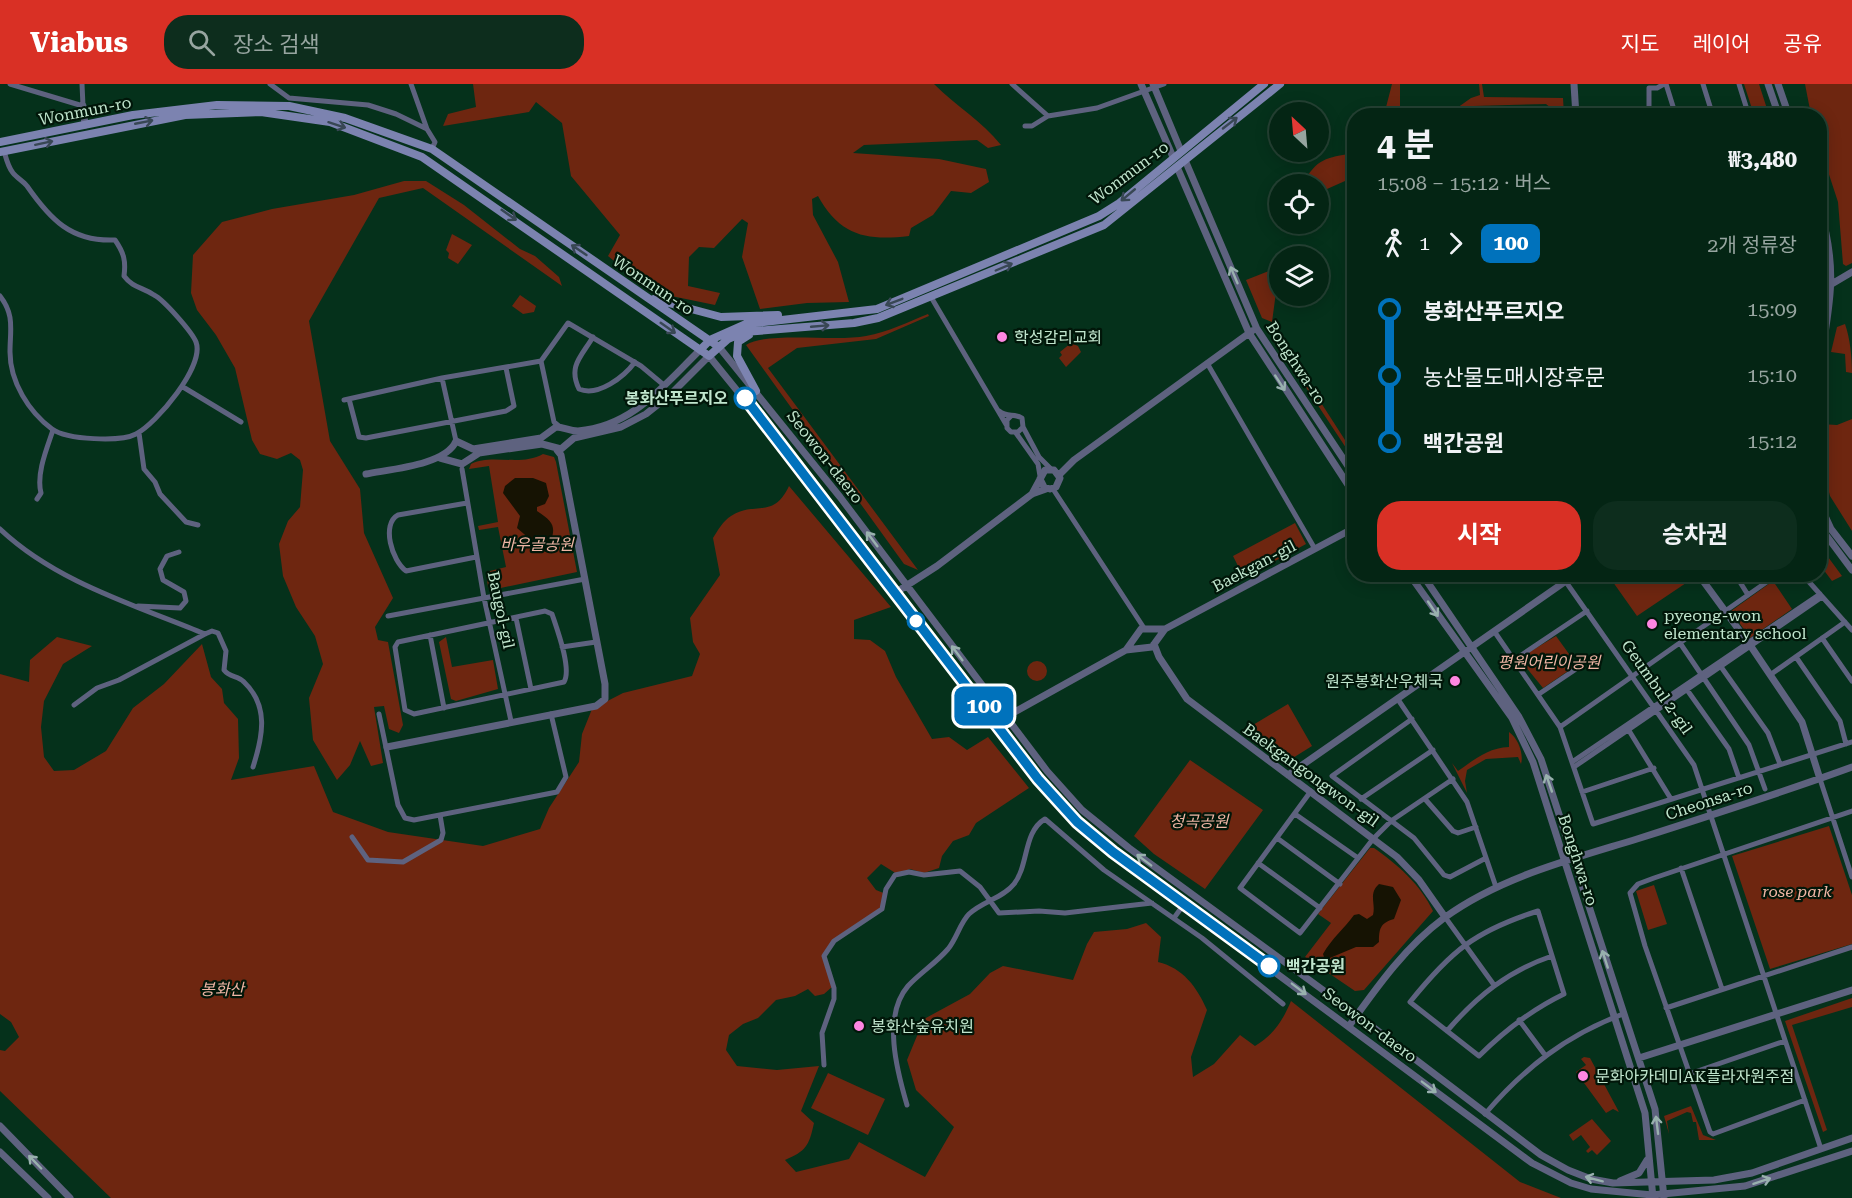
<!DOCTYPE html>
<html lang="ko">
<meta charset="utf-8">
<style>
:root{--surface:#042514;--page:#0d2d1d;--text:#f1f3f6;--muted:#97a5a0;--line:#254234;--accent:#d93025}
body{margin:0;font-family:"Roboto Serif","Noto Sans KR",serif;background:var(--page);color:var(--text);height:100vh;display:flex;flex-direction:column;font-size:22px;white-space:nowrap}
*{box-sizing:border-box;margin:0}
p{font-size:20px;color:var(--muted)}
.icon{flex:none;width:33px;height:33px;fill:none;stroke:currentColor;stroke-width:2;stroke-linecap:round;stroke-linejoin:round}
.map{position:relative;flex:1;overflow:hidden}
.drawer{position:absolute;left:1347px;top:24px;width:480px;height:474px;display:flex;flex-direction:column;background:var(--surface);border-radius:24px;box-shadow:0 3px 15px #0003,0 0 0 2px var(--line)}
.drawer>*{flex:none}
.badge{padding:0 12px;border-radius:9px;font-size:21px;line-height:39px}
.needle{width:39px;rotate:334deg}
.fabs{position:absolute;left:1269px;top:18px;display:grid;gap:12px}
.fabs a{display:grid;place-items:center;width:60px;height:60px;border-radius:50%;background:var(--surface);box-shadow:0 3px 15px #0003,0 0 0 2px var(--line);font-size:30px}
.map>.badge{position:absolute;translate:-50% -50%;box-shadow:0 0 0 3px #fff}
.legs{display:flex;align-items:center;gap:9px;height:66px;padding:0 30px;font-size:20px}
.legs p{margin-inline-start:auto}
.overview{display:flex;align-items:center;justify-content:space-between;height:102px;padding:0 30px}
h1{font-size:33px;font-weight:700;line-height:45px}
.cta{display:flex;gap:12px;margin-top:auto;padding:12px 30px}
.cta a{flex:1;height:69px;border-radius:24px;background:var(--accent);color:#fff;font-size:24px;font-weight:700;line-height:69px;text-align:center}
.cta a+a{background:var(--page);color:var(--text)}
ul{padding:0 30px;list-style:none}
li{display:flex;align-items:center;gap:21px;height:66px;font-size:22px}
li i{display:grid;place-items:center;width:9px;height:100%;margin:0 8px;background:currentColor}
li i::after{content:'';width:15px;height:15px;margin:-8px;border:4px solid;border-radius:50%;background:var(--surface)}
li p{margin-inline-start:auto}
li:first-child i{background:linear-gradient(#0000 50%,currentColor 0)}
li:last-child i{background:linear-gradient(currentColor 50%,#0000 0)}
header{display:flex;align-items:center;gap:36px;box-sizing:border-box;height:84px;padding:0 30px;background:var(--accent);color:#fff}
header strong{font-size:28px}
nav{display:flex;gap:33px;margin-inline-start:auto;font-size:21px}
.search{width:420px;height:54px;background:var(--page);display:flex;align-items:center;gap:15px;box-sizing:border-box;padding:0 21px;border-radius:24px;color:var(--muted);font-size:22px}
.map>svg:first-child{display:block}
</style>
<header>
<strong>Viabus</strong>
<div class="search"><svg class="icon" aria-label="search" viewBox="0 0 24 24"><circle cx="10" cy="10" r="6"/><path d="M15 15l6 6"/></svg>장소 검색</div>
<nav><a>지도</a><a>레이어</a><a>공유</a></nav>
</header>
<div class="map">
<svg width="1852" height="1114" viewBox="0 0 1852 1114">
<rect width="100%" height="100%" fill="#05311b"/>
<path fill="#6e2610" d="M 473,0 L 934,0 C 956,22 982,37 1001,61 L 988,64 L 977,56 L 864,61 L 853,69 L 939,75 L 986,85 L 989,98 L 971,109 L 951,107 L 933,131 L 911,144 L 909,152 C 867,157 840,152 818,112 L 812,115 L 813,131 L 838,178 L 849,218 L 807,219 L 760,225 L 742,173 L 748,139 L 742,135 L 714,164 L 699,163 L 689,173 L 688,202 L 720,209 L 715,221 L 652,208 L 608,172 L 620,151 L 571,92 L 562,39 L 536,18 L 529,28 L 443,42 L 448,30 L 476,23 Z
M 1392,0 L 1400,0 L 1400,31 L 1384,31 Z
M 1479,0 L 1482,0 L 1484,13 L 1563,14 L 1564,31 L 1552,31 L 1551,24 L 1546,20 L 1474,22 L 1456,30 L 1457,24 L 1471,14 L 1480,11 Z
M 1744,0 L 1759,0 L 1769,31 L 1754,31 Z
M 1805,0 L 1852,0 L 1852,179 L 1846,182 L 1843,180 L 1838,118 L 1820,63 L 1820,32 L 1811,31 Z
M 1354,69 L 1354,103 L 1351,104 L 1345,97 L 1327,105 L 1328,121 L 1319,121 L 1318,100 L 1302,100 C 1318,74 1325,74 1354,69 Z
M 404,97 L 426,97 L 464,121 L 520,165 L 535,172 L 559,193 L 562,202 L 423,104 L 379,114 L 309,237 L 330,357 L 360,405 L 364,449 L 393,514 L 375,543 L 378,556 L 388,558 L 403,641 L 399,649 L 389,645 L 384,622 L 374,623 L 383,679 L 371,682 L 360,657 L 350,681 L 337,696 L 313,656 L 309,614 L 323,580 L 315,552 L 296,523 L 283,492 L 279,460 L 288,437 L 300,423 L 303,386 L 300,376 L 291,369 L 277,375 L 260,370 L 252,356 L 235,284 L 216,251 L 197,226 L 191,209 L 193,171 L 222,138 L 272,125 L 354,111 Z
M 452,150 L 472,161 L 458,180 L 448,174 L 449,169 L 446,166 Z
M 1279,183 L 1279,186 L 1272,238 L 1262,234 L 1246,196 Z
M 520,211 L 536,222 L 534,228 L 523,230 L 512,222 Z
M 928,230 L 929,232 L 876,255 L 797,264 L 768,284 L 918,486 L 904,480 L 746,261 C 768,247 835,258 866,252 C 888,248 908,238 928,230 Z
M 1845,240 C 1850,254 1852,273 1852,289 L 1846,288 L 1845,270 L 1831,268 L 1837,243 Z
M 1280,255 L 1354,370 L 1354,376 L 1276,258 Z
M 1071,259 L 1078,262 L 1081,268 L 1066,283 L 1059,274 L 1062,271 L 1060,268 Z
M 1852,335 L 1852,447 L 1830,412 L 1821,377 L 1820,344 L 1820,340 L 1837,341 Z
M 543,370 L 554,373 L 556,378 L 577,488 L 491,506 L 488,503 L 486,488 L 506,483 L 498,443 L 479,446 L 478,442 L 498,438 L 489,382 L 469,385 L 471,380 C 491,369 520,383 543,370 Z
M 789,402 L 891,523 L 854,536 L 854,555 L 870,556 L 885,567 L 896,593 L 932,655 L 949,653 L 967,666 L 988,653 L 1029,704 L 976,739 L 969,751 L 953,757 L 942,772 L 939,784 L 924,789 L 910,785 L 897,790 L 881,780 L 867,794 L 876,806 L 886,810 L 880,825 L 844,848 L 825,869 L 832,903 L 824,910 L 815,912 L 808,905 L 795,912 L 776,916 L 758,934 L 743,940 L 729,951 L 726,966 L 737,982 L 777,986 L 819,982 L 801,1027 L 814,1039 C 809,1062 806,1067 785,1076 L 796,1088 L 849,1075 L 859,1058 L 925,1093 L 954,1043 L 916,1006 L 907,976 L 924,935 L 970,910 L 990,889 L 1003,882 L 1073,896 L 1087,860 L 1094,848 L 1127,845 L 1146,839 L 1161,853 L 1158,878 C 1183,884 1197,903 1207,926 L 1191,973 L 1193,993 L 1214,980 L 1240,951 L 1255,962 C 1274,950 1282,938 1291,917 L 1520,1098 L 1561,1114 L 111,1114 L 0,1007 L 0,966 L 5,967 L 19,953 L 11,938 L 0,930 L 0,590 L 29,598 L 30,576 L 57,553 L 92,562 L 63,580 L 44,617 L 41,643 L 44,673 L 54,687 L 74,686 L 106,667 L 133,624 L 164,600 L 202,560 L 211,593 L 222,605 L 224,619 L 238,635 L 239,674 L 231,696 L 314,682 L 333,728 L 388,748 L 483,762 L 540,745 L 549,724 L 579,678 L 582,650 L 592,625 L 623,609 L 692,592 L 700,570 L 693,558 L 690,534 L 720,491 L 713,454 C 718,446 723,437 731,432 C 756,416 773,436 789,402 Z
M 1295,439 L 1306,460 L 1244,494 L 1233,472 Z
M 1820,462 L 1842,492 L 1832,497 L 1820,481 Z
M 1608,491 L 1680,491 L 1686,499 L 1637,532 Z
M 1773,497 L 1792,525 L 1750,554 L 1731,527 Z
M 1556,552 L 1577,581 L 1543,604 L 1521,577 L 1521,573 Z
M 446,553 L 452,583 L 493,576 L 498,605 L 456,617 L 451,615 L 439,558 Z
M1027 587a10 10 0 1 1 20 0a10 10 0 1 1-20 0Z
M 1288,620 L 1312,662 L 1288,677 L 1243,647 Z
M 1509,648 C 1518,654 1524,670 1521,680 L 1518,673 L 1486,675 L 1467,686 L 1465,697 L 1467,709 L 1452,679 L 1458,687 C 1475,675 1488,664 1509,663 Z
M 1190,676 L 1263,726 L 1205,805 L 1154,770 L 1134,752 Z
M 1829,742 L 1852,811 L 1852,860 L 1770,885 L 1732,772 Z
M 1370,764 L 1374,764 C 1397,780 1421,801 1433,827 L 1364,906 L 1355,907 L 1305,873 L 1331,839 L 1318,830 Z
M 1654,801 L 1667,840 L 1648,846 L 1636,807 Z
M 1852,914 L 1852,923 L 1792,941 L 1827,1046 L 1823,1048 L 1785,937 Z
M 1584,973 L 1590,974 L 1619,1028 L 1613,1025 L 1606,1029 L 1576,988 L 1586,981 L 1581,975 Z
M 828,989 L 885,1015 L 868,1051 L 811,1024 Z
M 1691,1022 L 1703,1051 L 1716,1056 L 1699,1056 L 1696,1038 L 1693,1038 L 1691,1029 L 1687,1028 L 1667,1037 L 1669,1050 L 1664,1032 Z
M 1592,1035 L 1611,1057 L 1597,1071 L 1592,1066 L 1588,1069 L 1586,1067 L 1590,1063 L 1581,1051 L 1573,1057 L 1569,1051 Z"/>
<path fill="#161303" d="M 515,394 L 533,394 L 546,399 L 549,412 L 545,420 L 537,423 L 537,427 C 557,440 556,444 547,468 L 545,468 L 517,444 L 520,432 L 503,409 L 505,402 Z
M 1379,800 L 1393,803 L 1401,816 L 1394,835 C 1380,839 1379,845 1379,858 L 1373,863 L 1356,863 L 1325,876 L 1323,870 C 1332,854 1344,845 1354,831 L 1359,830 L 1367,835 L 1373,831 C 1376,819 1368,810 1379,800 Z"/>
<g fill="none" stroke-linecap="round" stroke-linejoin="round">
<path stroke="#5e627f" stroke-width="5" d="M 10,0 L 83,22 L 82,0
M 270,0 L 289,14 L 368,21 L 396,30 L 427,45 L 435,58 L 432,65
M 411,0 L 427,45
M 1012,0 L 1048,32 L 1097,24 L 1164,0
M 1666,0 L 1676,32
M 1703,0 L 1713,32
M 1739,0 L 1749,32
M 1649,32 L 1649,4 L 1657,4 L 1664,0
M 1025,42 L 1032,42 L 1048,32
M 0,212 C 15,231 10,246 10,268 C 10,298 29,328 52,345 C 67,356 121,358 136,350 C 156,340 205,282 196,258 C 192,248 164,216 154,211 C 142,203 133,204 124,192 C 126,177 124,169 115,156 C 71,158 50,135 27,102 C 23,97 17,94 13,89 C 8,83 6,74 4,67
M 931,213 L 1007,342
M 593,253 C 581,273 568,282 579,305 C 598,313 624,293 635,278
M 541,277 L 554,338 L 560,343
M 1207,279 L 1315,465
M 442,294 L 456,357
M 183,303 L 241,338
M 349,315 L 359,353 L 366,354 L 506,327 L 514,322 L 506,284
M 344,316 L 442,294 L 541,277 L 568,239 L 641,282 L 665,302
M 999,327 C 1007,334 1014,329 1022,334 L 1023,343 L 1018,348 L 1011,348 L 1007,344 L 1007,336 L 1011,332
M 1023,343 L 1039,373 L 1051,385
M 139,349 L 144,385 L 155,398 L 160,410 L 186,438 L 198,441
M 1016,349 L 1038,380 L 1040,392
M 462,385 L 484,514 L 511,637
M 1053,405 L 1144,544
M 37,415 L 41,409 C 36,390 47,364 53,346
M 467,419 L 398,431 C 381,440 392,477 406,487 L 476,473
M 0,445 C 56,498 135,521 205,550
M 1735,490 L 1748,511
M 1802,490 L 1852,546
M 1566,498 L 1694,681 L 1821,1065
M 138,522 L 180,524 L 186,517 L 184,508 L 163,496 L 160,485 L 167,472 L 179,468
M 545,527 L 552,530 C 557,545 572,585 564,598 L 414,630 L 405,626 L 395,563 L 398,558 Z
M 388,532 L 585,495
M 516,534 L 531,605
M 1494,547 L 1560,643 L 1593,740 L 1852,658
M 430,551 L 444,624
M 1822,554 L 1852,597
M 1680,559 L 1749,661 L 1765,705
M 562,563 L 596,558
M 1796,573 L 1840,637 L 1846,660
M 1514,576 L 1587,527
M 1719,580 L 1768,649 L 1780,680
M 1770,591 L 1845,538
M 1685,603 L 1729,665 L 1739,694
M 1539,610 L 1582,581
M 1397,614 L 1467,718 L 1496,803
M 74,621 L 97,604 L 119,596 L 205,550 L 212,547 L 218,549 L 226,567 L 224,586 C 230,594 238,591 244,598 C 269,622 263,652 253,683
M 379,630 L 398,721 L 405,734 L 414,736 L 557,708 L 566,693 L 551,630
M 1412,635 L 1332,692 L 1414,754 L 1444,791 L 1450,793 L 1486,774
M 1560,643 L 1778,490
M 1628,645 L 1671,715
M 1572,678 L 1820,510
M 1574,683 L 1822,513
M 1820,695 L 1852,793
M 1311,707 L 1240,804 L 1300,849 L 1373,755 L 1391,737 L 1453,695
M 1582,708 L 1654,684
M 1361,715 L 1433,666
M 1425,715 L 1453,747 L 1458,749 L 1476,743
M 1295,730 L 1358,774
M 352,753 L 368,776 L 403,778 L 441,756 L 443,749 L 440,731
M 1277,754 L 1340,800
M 1258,779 L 1320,824
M 1681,784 L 1722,905
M 1538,827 L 1564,910 C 1531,926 1505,946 1479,972 L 1410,918 C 1451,867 1475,847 1538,827 Z
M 1445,833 L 1494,901
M 1174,834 L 1184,820
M 1666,924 L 1852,863
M 1519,936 L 1545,971
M 1447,947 C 1477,912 1508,887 1552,872
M 824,981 L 822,949 L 834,915 L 834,904 L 824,872 L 834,857 L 882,825 L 886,805 L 895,791 L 909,788 L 924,791 L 960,787 L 980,803 L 999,829 L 1039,827 L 1065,829 L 1152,819
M 1689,990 L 1785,957
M 1805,1016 L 1713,1050 L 1710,1048 L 1645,862 L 1630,809 L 1638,800 L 1654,794 L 1852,727
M 907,1021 C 897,987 882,932 908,902 C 920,889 936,879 948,865 C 957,854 960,839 969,830 C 983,817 1003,814 1014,800 C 1029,781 1023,748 1045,735 L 1104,786 L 1202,854 L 1283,920
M 1485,1030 C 1524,984 1567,951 1623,930"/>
<path stroke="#5e627f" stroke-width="7" d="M 1141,0 L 1173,73
M 1153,0 L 1181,67
M 1574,0 L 1576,32
M 1768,0 L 1779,32
M 1778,0 L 1789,32
M 83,22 L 85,41
M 1185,76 L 1257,245 L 1354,391
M 1177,83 L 1249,249 L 1354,410
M 1820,126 C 1838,185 1830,220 1820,279
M 1820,173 L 1820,214
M 1830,201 L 1852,188
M 719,263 L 840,413 L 1047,687 L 1082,726 L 1129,764 L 1357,931 L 1541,1071 L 1568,1086 L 1591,1095 L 1613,1099 L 1714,1096 L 1752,1089 L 1852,1054
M 440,374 L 462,380 L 479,369 L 542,360 L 561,365 L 574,354 L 621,343 L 646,330 L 670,311 L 709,272 L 826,416 L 1038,695 L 1077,738 L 1113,768 L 1532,1079 L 1571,1099 L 1591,1105 L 1652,1111 L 1745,1102 L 1852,1067
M 366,390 C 391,385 446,381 456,357 L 473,365 L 541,354 L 556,343 C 564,343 569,347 578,347 C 632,343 664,301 700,266
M 1059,391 L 1074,376 L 1252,247
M 1032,410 L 1045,386 L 1054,386 L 1060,394 L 1056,403 L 1050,405 L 1044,403 L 1040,395
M 1820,421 L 1831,445 L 1852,472
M 1820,443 L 1852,486
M 1409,490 L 1512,634 L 1533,678 L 1645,1029 L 1653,1114
M 1422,490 L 1519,633 L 1541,675 L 1655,1025 L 1664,1114
M 1698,490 L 1750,561 L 1802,638 L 1820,695
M 895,509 L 937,482 L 1032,410 L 1046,405
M 1154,560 L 1159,573 L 1187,615 L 1397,773 L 1419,796 L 1445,833
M 1126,566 L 1141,545 L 1165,545
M 1002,635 L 1126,566 L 1152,563 L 1165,545 L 1354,444
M 387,663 L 596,622 L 605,615 L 605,600 L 561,371 L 557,366
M 1288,691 L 1576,490
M 1349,942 C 1377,903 1405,863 1444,834 C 1500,793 1572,775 1637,755 C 1709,732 1781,709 1852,683
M 1639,974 L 1852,906
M 0,1042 L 70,1114
M 0,1068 L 48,1114
M 1620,1097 L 1639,1089 L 1647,1076"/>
<path stroke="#7c83b0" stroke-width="8" d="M 0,58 L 133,31 L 217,21 L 289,22 L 345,34 L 432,65 L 719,263
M 0,68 L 185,31 L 261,28 L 330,38 L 422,73 L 709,272 L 728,255 L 744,248 L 854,239 L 878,234 L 1104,141 L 1280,0
M 654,215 L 721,233 L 778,231
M 749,251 L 738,258 L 737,272 L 756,307
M 700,266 L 710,256 L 746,240 L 877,225 L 1099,132 L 1118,120 L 1264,0"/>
</g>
<defs><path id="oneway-shaft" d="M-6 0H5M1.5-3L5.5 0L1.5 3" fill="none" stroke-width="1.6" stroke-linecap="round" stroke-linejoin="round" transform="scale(1.5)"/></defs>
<g stroke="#384754">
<use href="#oneway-shaft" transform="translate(144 38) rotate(-11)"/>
<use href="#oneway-shaft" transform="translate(1230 39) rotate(-38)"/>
<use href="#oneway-shaft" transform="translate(337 41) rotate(18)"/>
<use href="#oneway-shaft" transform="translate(44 59) rotate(-12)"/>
<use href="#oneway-shaft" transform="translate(1128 111) rotate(140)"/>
<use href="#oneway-shaft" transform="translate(509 131) rotate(35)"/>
<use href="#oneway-shaft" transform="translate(579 166) rotate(-146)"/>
<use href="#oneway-shaft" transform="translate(1004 183) rotate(-23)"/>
<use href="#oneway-shaft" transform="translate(894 218) rotate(159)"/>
<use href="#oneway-shaft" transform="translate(820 242) rotate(-5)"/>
<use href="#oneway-shaft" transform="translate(668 244) rotate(35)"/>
</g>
<g stroke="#99b1ae">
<use href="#oneway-shaft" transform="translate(1234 191) rotate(-113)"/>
<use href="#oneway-shaft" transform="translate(1280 299) rotate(57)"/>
<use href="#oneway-shaft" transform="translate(872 455) rotate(-127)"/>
<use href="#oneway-shaft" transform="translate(1433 525) rotate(56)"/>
<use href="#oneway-shaft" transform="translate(957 569) rotate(-127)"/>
<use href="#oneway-shaft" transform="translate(1549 699) rotate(-109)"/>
<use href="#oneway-shaft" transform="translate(1144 776) rotate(-143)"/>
<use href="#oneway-shaft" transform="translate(1605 875) rotate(-108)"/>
<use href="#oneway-shaft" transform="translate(1299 905) rotate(37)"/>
<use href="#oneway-shaft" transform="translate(1429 1003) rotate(37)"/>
<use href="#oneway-shaft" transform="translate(1657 1041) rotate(-97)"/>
<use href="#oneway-shaft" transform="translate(35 1078) rotate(-134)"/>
<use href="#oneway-shaft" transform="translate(1594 1095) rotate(-165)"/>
<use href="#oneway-shaft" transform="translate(1762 1097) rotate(-18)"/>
</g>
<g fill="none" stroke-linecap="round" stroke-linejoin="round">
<defs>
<path id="line-1" d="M 745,314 L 1038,695 L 1077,738 L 1113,768 L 1269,882"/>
</defs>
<use href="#line-1" stroke="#fff" stroke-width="14"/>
<use href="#line-1" stroke="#0072bc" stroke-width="9"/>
</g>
<g fill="#fe86e1" stroke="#011609" stroke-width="2">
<circle cx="1002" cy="253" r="6"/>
<circle cx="1652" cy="540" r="6"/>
<circle cx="1455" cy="597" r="6"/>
<circle cx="859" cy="942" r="6"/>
<circle cx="1583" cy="992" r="6"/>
</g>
<g fill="#fff" stroke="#0072bc" stroke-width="3">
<circle cx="745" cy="314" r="10"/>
<circle cx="916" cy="537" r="8"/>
<circle cx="1269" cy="882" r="10"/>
</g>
<g text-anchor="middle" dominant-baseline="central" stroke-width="4.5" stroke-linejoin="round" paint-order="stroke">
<g font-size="16" fill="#c0e5cd" stroke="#011609">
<text transform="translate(85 27) rotate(-11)">Wonmun-ro</text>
<text transform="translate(1129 89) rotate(-37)">Wonmun-ro</text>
<text transform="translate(653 201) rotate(34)">Wonmun-ro</text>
<text transform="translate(1296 279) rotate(57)">Bonghwa-ro</text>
<text transform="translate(825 373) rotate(52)">Seowon-daero</text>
<text transform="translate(1254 482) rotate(-28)">Baekgan-gil</text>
<text transform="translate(501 526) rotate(78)">Baugol-gil</text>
<text transform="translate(1657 603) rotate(55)">Geumbul 2-gil</text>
<text transform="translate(1311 691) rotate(36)">Baekgangongwon-gil</text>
<text transform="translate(1709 717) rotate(-18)">Cheonsa-ro</text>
<text transform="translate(1578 776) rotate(72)">Bonghwa-ro</text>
<text transform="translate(1370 941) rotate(37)">Seowon-daero</text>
</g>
<g font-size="16" fill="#c0e5cd" stroke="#011609" text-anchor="start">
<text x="1014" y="253">학성감리교회</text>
<text x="1664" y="531">pyeong-won<tspan x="1664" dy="18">elementary school</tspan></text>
<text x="1443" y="597" text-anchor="end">원주봉화산우체국</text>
<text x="871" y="942">봉화산숲유치원</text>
<text x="1595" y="992">문화아카데미AK플라자원주점</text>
</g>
<g font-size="16" font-weight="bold" fill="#c0e5cd" stroke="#011609" text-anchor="end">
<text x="728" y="314">봉화산푸르지오</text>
<text x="1286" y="882" text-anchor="start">백간공원</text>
</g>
<g font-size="16" font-style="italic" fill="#efb5a4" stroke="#011609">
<text x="537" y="460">바우골공원</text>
<text x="1549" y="578">평원어린이공원</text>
<text x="1199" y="737">청곡공원</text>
<text x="1797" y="807">rose park</text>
<text x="222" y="905">봉화산</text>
</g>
</g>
</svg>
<div class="fabs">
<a><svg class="needle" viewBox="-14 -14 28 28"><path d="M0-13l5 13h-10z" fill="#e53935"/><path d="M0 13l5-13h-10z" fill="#97a5a0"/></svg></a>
<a><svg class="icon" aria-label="locate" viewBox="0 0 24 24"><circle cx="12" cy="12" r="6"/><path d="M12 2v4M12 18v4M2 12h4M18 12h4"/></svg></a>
<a><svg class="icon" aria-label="layers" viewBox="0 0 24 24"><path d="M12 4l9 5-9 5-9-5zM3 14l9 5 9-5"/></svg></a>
</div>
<b class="badge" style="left:984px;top:622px;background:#0072bc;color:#fff">100</b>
<section class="drawer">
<div class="overview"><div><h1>4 분</h1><p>15:08 – 15:12 · 버스</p></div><b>₩3,480</b></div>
<div class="legs"><svg class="icon" aria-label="walk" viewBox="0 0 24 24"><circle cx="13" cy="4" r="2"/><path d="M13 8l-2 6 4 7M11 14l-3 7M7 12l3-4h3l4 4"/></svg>1<svg class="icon" aria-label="forward" viewBox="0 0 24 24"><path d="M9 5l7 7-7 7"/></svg><b class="badge" style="background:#0072bc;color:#fff">100</b><p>2개 정류장</p></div>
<ul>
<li><i style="color:#0072bc"></i><b>봉화산푸르지오</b><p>15:09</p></li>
<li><i style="color:#0072bc"></i><span>농산물도매시장후문</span><p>15:10</p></li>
<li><i style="color:#0072bc"></i><b>백간공원</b><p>15:12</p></li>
</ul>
<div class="cta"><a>시작</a><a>승차권</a></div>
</section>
</div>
